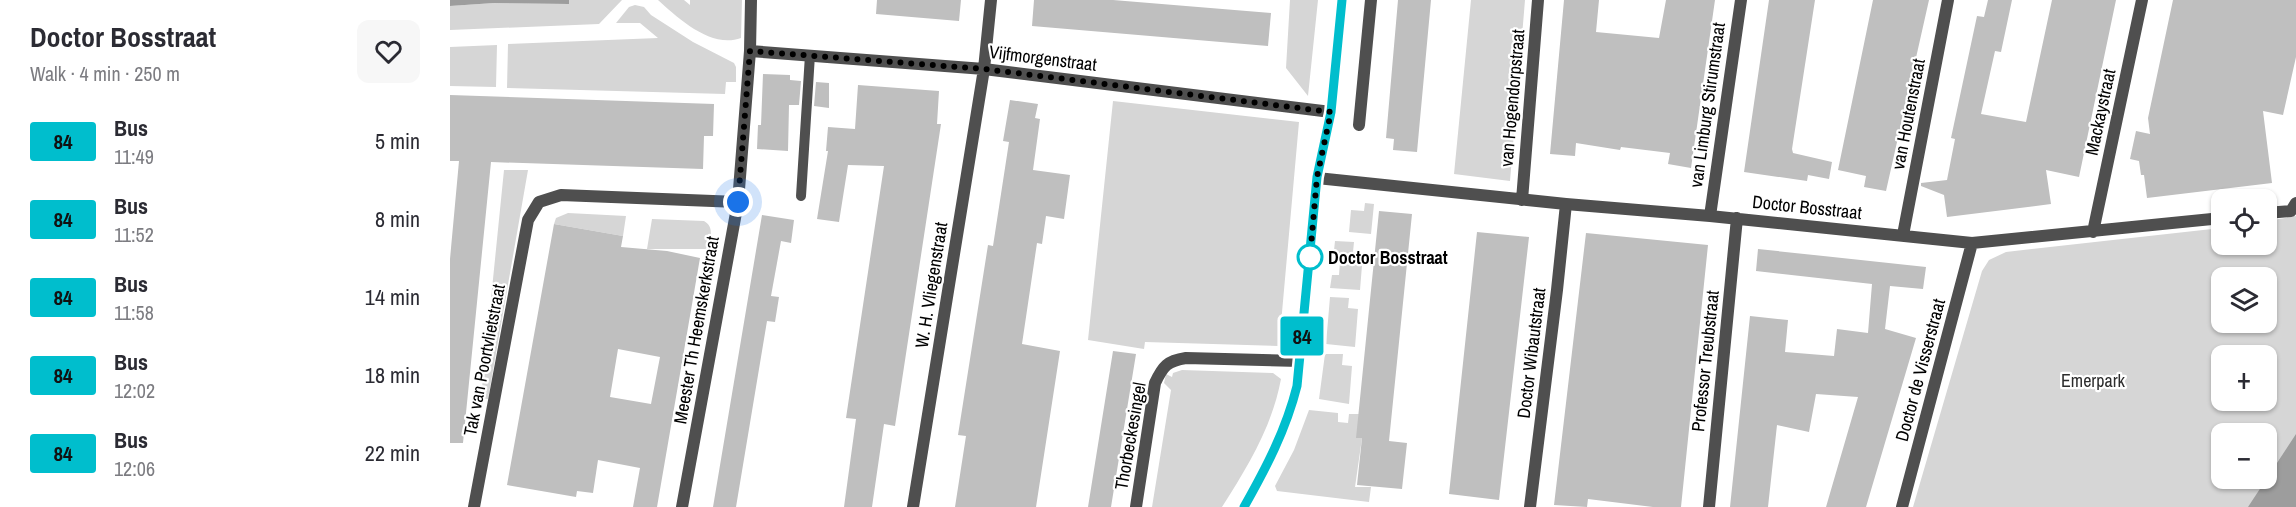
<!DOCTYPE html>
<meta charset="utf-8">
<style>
:root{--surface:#fff;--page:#f7f7f7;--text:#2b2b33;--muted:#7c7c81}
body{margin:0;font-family:"Archivo Narrow",sans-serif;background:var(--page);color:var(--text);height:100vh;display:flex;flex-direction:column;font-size:22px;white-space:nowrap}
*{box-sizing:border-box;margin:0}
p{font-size:20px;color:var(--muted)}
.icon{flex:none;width:33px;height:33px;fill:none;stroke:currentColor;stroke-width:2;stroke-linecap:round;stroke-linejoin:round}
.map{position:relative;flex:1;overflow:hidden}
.panel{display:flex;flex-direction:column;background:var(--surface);width:450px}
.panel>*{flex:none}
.badge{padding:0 12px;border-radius:4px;font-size:21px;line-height:39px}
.controls{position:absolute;left:1761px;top:189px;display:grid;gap:12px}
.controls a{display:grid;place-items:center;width:66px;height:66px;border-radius:12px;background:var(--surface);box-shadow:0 2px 4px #0004;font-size:30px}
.you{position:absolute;width:30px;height:30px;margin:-15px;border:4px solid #fff;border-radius:50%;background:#1a73e8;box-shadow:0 0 0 9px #1a73e833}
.map>.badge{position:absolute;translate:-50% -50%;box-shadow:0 0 0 3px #fff}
.round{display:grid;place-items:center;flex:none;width:63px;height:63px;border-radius:12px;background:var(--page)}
.overview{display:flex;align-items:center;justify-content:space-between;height:102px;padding:0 30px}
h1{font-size:28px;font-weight:700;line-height:45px}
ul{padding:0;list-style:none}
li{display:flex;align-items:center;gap:18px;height:78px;padding:0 30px}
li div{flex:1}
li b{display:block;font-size:22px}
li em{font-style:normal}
li .badge{min-width:66px;font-weight:700;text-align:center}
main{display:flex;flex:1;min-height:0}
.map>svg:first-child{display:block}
</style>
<main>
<section class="panel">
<div class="overview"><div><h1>Doctor Bosstraat</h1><p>Walk · 4 min · 250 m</p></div><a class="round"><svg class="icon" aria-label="heart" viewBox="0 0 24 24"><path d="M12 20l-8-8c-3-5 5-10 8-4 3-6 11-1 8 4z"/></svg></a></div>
<ul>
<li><span class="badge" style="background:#00becd;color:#111">84</span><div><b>Bus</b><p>11:49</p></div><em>5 min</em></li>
<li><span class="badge" style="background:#00becd;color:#111">84</span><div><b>Bus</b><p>11:52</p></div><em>8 min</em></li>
<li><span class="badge" style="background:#00becd;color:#111">84</span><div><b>Bus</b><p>11:58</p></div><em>14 min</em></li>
<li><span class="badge" style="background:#00becd;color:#111">84</span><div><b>Bus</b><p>12:02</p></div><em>18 min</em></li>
<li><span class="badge" style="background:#00becd;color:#111">84</span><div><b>Bus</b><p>12:06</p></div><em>22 min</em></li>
</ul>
</section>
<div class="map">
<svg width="1846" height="507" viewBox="0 0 1846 507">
<rect width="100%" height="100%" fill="#fff"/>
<path fill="#d6d6d6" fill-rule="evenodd" d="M 119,0 L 172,0 L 149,24 L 0,30 L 0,6 L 44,3 L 119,4 Z
M 208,0 L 234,0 L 240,5 L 240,0 L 292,0 L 291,38 C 261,49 228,18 208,0 Z
M 840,0 L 868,0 L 858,96 L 836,68 Z
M 1021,0 L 1075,0 L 1060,181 L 1004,174 Z
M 185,5 L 194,7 L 201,15 L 243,42 L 284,63 L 286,67 L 286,82 L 276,82 L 275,94 L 57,88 L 58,44 L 208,38 L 190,23 L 166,23 L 179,7 Z
M 47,45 L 46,87 L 0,86 L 0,47 Z
M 663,101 L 849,122 L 829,346 L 695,342 L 694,349 L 638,340 Z
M 54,170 L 78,170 L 38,399 L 31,398 Z
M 915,203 L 924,204 L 921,234 L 899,232 L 901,210 L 914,211 Z
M 118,213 L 176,216 L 173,236 L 104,224 L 106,218 Z
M 1846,216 L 1846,507 L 1463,507 L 1532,271 L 1539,260 L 1556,252 L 1771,228 L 1772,244 L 1816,244 L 1817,221 ZM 1772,278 L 1816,278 L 1816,322 L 1772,322 ZM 1772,356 L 1816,356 L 1816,400 L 1772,400 ZM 1772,434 L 1816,434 L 1816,478 L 1772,478 Z
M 202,219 L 254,221 C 265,227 260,239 258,249 L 197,249 Z
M 885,241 L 904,242 L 903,252 L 913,253 L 910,290 L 880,288 L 882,275 L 889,275 L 890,261 L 883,260 Z
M 880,297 L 899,298 L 898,308 L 908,309 L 905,347 L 876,344 Z
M 875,354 L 893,354 L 892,365 L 902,366 L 899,404 L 869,399 Z
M 732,370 L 823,373 L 831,379 C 822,427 798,466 772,507 L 702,507 L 721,390 L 714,383 L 716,374 L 722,377 L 723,373 Z
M 859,410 L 888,413 L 888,422 L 898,423 L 899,414 L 909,414 L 907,438 L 912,438 L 905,487 L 921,487 L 919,502 L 827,491 L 825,486 L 844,450 Z"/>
<path fill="#9d9d9d" d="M 0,0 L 119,0 L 119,4 L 44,3 L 0,6 Z
M 1846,434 L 1846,507 L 1798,507 Z"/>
<path fill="#bfbfbf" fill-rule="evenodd" d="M 427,0 L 511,0 L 509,21 L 426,14 Z
M 584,0 L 663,0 L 821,13 L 818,46 L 582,26 Z
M 948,0 L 981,0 L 967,152 L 943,150 L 944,139 L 936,138 Z
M 1114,0 L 1149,0 L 1146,32 L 1209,38 L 1216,0 L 1265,0 L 1241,168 L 1218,164 L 1220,153 L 1171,147 L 1170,150 L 1126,143 L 1125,156 L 1100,154 Z
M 1319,0 L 1365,0 L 1342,149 L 1343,153 L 1382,162 L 1379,179 L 1358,175 L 1357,181 L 1294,172 Z
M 1423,0 L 1479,0 L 1436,191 L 1414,187 L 1416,176 L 1388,170 Z
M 1538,0 L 1562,0 L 1551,52 L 1545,51 L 1531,114 L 1576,122 L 1602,0 L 1666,0 L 1629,177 L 1596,170 L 1601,204 L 1497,217 L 1494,195 L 1471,186 L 1471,183 L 1497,180 L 1505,139 L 1501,138 L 1527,16 L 1534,17 Z
M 1723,0 L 1846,0 L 1846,57 L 1833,115 L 1813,111 L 1822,183 L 1697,198 L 1694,175 L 1691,175 L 1689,161 L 1680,159 L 1686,131 L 1700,134 L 1698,118 Z
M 313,74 L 340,75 L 340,80 L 351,81 L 349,105 L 339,105 L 338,151 L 307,149 L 308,125 L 311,125 Z
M 366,82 L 379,83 L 379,108 L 364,106 Z
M 408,85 L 489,91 L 487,124 L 491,124 L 445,426 L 434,424 L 422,507 L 394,507 L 406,419 L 396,418 L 434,166 L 398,165 L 389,222 L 367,219 L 378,151 L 376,151 L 378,127 L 405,129 Z
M 0,95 L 264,104 L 263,136 L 254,136 L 253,169 L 41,162 L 13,443 L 0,443 L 0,259 L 9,161 L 0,161 Z
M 560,100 L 588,104 L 585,118 L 590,119 L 583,170 L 620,175 L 614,219 L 596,216 L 592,244 L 587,243 L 572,344 L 610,351 L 586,507 L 505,507 L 516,436 L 508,435 L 538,245 L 543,246 L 559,142 L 553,141 Z
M 929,211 L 962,214 L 939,441 L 957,443 L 952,489 L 907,485 L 912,438 L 906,438 Z
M 312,215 L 344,220 L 341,243 L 331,241 L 321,296 L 329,297 L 325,322 L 317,321 L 286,507 L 263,507 Z
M 104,224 L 173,236 L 171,247 L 217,251 L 250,258 L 207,507 L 183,507 L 190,468 L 148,460 L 143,493 L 127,491 L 126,497 L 57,485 ZM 168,349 L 210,357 L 201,404 L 160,397 Z
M 1027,232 L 1079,237 L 1049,500 L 999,494 Z
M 1136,233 L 1258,245 L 1231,507 L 1203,507 L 1138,499 L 1137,507 L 1104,505 Z
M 1308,249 L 1476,267 L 1473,289 L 1440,286 L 1435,329 L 1466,338 L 1416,507 L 1376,507 L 1408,397 L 1366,394 L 1359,432 L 1327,425 L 1318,507 L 1280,507 L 1300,316 L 1338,320 L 1335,352 L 1384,356 L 1387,329 L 1418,333 L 1422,284 L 1306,271 Z
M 663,351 L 686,354 L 661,507 L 638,507 Z"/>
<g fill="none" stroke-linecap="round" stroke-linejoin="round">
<path stroke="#4f4f4f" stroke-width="10" d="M 351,196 L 360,55"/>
<path stroke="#4f4f4f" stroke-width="12" d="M 300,51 L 534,69 L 881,112
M 909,125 L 921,0
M 867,178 L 1116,204 L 1260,216 L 1522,243 L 1772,218
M 1072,200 L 1088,0
M 1816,213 L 1841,211 L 1846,203
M 1260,216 L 1291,0
M 1643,232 L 1692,0
M 1453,235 L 1498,0
M 24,507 L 78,220 L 89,202 L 111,195 L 288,202
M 232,507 L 288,202 L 300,51 L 301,0
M 463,507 L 534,69 L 541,0
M 686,507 L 705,383 C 713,366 717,361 736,358 L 850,361
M 794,507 C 816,468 836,430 847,386 L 867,178 L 881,112 L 892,0
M 1080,507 L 1107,290 L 1116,204
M 1259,507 L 1287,218
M 1452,507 L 1522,243"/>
</g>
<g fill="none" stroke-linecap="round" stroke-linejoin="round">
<defs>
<path id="line" d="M 794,507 C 816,468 836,430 847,386 L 867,177 L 881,112 L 892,0"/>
</defs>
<use href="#line" stroke="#fff" stroke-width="14"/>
<use href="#line" stroke="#00becd" stroke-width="9"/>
<path stroke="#000" stroke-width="6" stroke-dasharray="0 10.8" d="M 288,202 L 300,51 L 534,69 L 881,112 L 867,177 L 860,257"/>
</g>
<circle fill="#fff" stroke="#00becd" stroke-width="3" cx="860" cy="257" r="12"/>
<g text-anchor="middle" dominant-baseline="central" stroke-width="4.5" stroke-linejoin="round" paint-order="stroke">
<g font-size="18" fill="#000" stroke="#fff">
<text transform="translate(593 58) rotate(7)">Vijfmorgenstraat</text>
<text transform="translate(1062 98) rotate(-85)">van Hogendorpstraat</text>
<text transform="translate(1257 105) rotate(-82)">van Limburg Stirumstraat</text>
<text transform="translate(1650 112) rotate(-78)">Mackaystraat</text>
<text transform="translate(1458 114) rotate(-79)">van Houtenstraat</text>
<text transform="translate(1357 207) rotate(6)">Doctor Bosstraat</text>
<text transform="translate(481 285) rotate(-81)">W. H. Vliegenstraat</text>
<text transform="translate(246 330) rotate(-80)">Meester Th Heemskerkstraat</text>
<text transform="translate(1081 353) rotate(-83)">Doctor Wibautstraat</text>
<text transform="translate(34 360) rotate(-79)">Tak van Poortvlietstraat</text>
<text transform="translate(1255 361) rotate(-84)">Professor Treubstraat</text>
<text transform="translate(1470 370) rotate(-75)">Doctor de Visserstraat</text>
<text transform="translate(680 436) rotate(-80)">Thorbeckesingel</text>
</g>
<g font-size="18" font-weight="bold" fill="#000" stroke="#fff" text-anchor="start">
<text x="878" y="257">Doctor Bosstraat</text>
</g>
<g font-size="18" fill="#2d2d2d" stroke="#fff">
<text x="1643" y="380">Emerpark</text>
</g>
</g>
</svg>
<div class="controls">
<a><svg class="icon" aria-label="locate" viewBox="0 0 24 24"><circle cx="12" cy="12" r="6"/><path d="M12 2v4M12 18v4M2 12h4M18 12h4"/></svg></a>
<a><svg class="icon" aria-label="layers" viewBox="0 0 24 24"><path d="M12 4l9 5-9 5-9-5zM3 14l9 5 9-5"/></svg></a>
<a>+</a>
<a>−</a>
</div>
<div class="you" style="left:288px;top:202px"></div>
<b class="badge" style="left:852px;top:336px;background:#00becd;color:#111">84</b>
</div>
</main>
